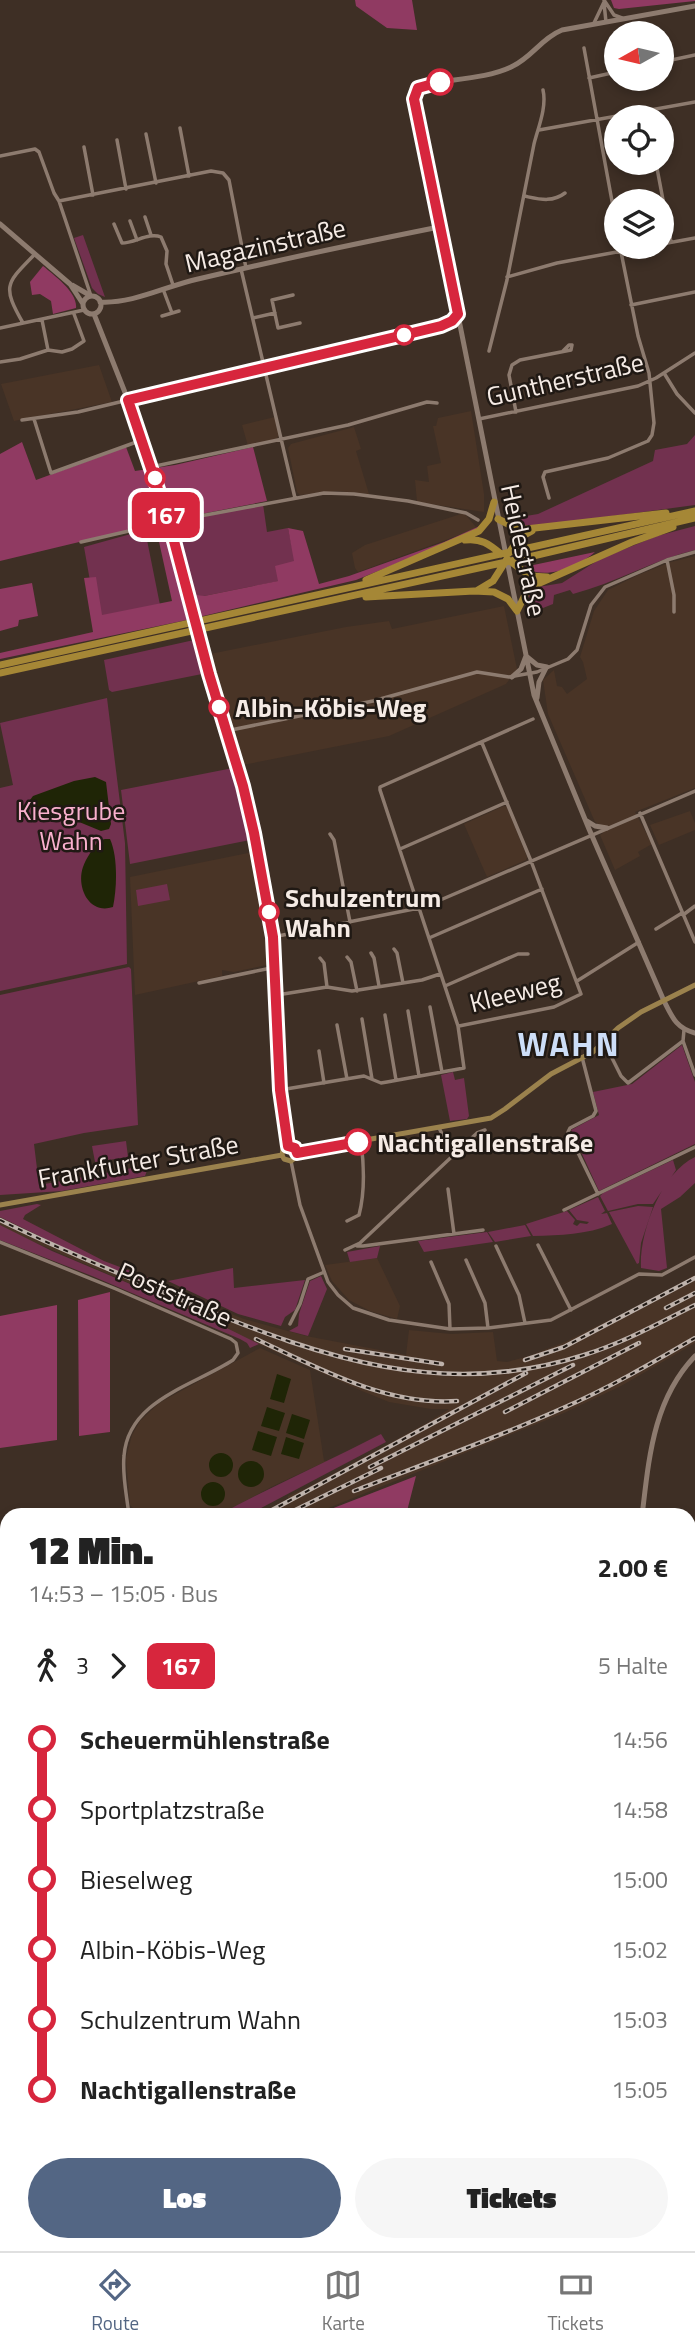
<!DOCTYPE html>
<html lang="de">
<meta charset="utf-8">
<style>
:root{--surface:#fff;--page:#f6f6f6;--text:#222;--muted:#767676;--line:#e0e0e0;--accent:#536684}
body{margin:0;font-family:"Titillium Web",sans-serif;background:var(--page);color:var(--text);height:100vh;display:flex;flex-direction:column;font-size:26px;white-space:nowrap}
*{box-sizing:border-box;margin:0}
p{font-size:23px;color:var(--muted)}
.icon{flex:none;width:38px;height:38px;fill:none;stroke:currentColor;stroke-width:2;stroke-linecap:round;stroke-linejoin:round}
.map{position:relative;flex:1;overflow:hidden}
.drawer{position:absolute;left:0px;top:1508px;width:696px;height:744px;display:flex;flex-direction:column;background:var(--surface);border-radius:21px 21px 0 0;box-shadow:0 4px 10px #0003}
.drawer>*{flex:none}
.badge{padding:0 14px;border-radius:10px;font-size:24px;line-height:46px}
.needle{width:46px;rotate:262deg}
.controls{position:absolute;left:604px;top:21px;display:grid;gap:14px}
.controls a{display:grid;place-items:center;width:70px;height:70px;border-radius:50%;background:var(--surface);box-shadow:0 4px 10px #0003;font-size:35px}
.map>.badge{position:absolute;translate:-50% -50%;box-shadow:0 0 0 4px #fff}
.legs{display:flex;align-items:center;gap:10px;height:77px;padding:0 28px;font-size:23px}
.legs p{margin-inline-start:auto}
.headline{display:flex;align-items:center;justify-content:space-between;height:119px;padding:0 28px}
h1{font-size:38px;font-weight:800;line-height:52px}
.button{display:flex;gap:14px;margin-top:auto;padding:14px 28px}
.button a{flex:1;height:80px;border-radius:42px;background:var(--accent);color:#fff;font-size:28px;font-weight:800;line-height:80px;text-align:center}
.button a+a{background:var(--page);color:var(--text)}
ul{padding:0 28px;list-style:none}
li{display:flex;align-items:center;gap:24px;height:70px;font-size:26px}
li i{display:grid;place-items:center;width:10px;height:100%;margin:0 9px;background:currentColor}
li i::after{content:'';width:18px;height:18px;margin:-9px;border:5px solid;border-radius:50%;background:var(--surface)}
li p{margin-inline-start:auto}
li:first-child i{background:linear-gradient(#0000 50%,currentColor 0)}
li:last-child i{background:linear-gradient(currentColor 50%,#0000 0)}
.tabs{display:flex;justify-content:space-around;align-items:center;height:98px;border-top:2px solid var(--line);background:var(--surface);font-size:19px;color:var(--muted)}
.tabs a{display:grid;justify-items:center;gap:4px}
.tabs .selected{color:var(--accent)}
.map>svg:first-child{display:block}
</style>
<div class="map">
<svg width="695" height="2251" viewBox="0 0 695 2251">
<rect width="100%" height="100%" fill="#3e2f25"/>
<path fill="#493426" d="M 99,365 L 112,402 L 14,421 L 1,384 Z
M 471,411 L 484,494 L 484,512 L 417,502 L 415,480 L 429,482 L 427,466 L 441,463 L 433,426 L 436,426 L 438,418 Z
M 275,417 L 279,435 L 276,440 L 248,446 L 242,425 Z
M 354,427 L 361,449 L 356,451 L 369,494 L 338,491 L 300,495 L 297,492 L 288,448 L 291,444 Z
M 464,513 L 476,527 L 470,531 L 358,572 L 355,568 L 352,553 L 365,545 Z
M 695,556 L 695,788 L 635,812 L 652,844 L 638,852 L 640,856 L 615,870 L 600,835 L 603,833 L 600,825 L 595,822 L 548,714 L 543,680 L 554,670 L 557,686 L 562,687 L 567,694 L 587,679 L 583,662 L 580,657 L 594,611 L 608,590 L 638,575 L 671,562 Z
M 504,606 L 517,669 L 506,684 L 389,736 L 243,765 L 210,654 L 346,627 L 389,621 L 392,629 Z
M 504,806 L 507,807 L 527,857 L 526,860 L 487,877 L 464,824 Z
M 690,811 L 695,823 L 695,830 L 659,845 L 650,825 Z
M 253,852 L 266,919 L 271,964 L 234,972 L 222,970 L 222,976 L 135,995 L 130,877 Z
M 0,1217 L 62,1247 L 176,1295 L 202,1301 L 212,1305 L 214,1310 L 225,1314 L 229,1313 L 244,1319 L 306,1336 L 406,1355 L 409,1330 L 451,1334 L 493,1332 L 497,1361 L 507,1362 L 529,1356 L 565,1342 L 611,1319 L 613,1321 L 695,1275 L 695,1343 L 621,1386 L 564,1413 L 311,1515 L 256,1515 L 288,1499 L 288,1496 L 305,1489 L 427,1423 L 449,1409 L 431,1409 L 389,1402 L 362,1391 L 214,1324 L 180,1305 L 22,1237 L 0,1225 Z
M 377,1258 L 400,1306 L 397,1319 L 370,1311 L 349,1300 L 332,1281 L 325,1265 Z
M 260,1348 L 310,1370 L 324,1461 L 327,1461 L 273,1486 L 219,1515 L 140,1515 L 130,1505 L 126,1458 L 132,1435 L 140,1421 L 159,1403 Z"/>
<path fill="#72314f" d="M 83,235 L 105,297 L 98,294 L 92,288 L 74,238 Z
M 695,435 L 695,505 L 539,526 L 523,527 L 508,522 L 508,519 L 538,514 L 653,461 L 655,450 L 687,444 Z
M 263,504 L 267,532 L 288,528 L 295,561 L 279,581 L 204,596 L 196,596 L 174,523 Z
M 695,526 L 695,550 C 653,560 615,583 573,594 L 570,590 L 554,595 L 553,604 L 533,612 L 528,595 L 538,587 L 562,583 L 600,559 L 657,536 Z
M 145,530 L 160,605 L 99,617 L 96,615 L 84,547 Z
M 194,640 L 202,674 L 112,692 L 109,690 L 104,660 Z
M 107,698 L 125,843 L 127,964 L 0,991 L 0,788 L 13,785 L 0,723 Z
M 233,768 L 250,840 L 130,864 L 121,790 Z
M 167,884 L 170,900 L 138,906 L 136,890 Z
M 129,967 L 131,969 L 138,1125 L 84,1133 L 34,1144 L 39,1185 L 149,1165 L 145,1176 L 62,1191 L 0,1195 L 0,995 Z
M 682,1045 L 695,1082 L 695,1144 L 599,1191 L 571,1130 L 599,1115 L 593,1092 L 632,1084 Z
M 453,1072 L 455,1080 L 464,1078 L 469,1116 L 467,1119 L 450,1121 L 441,1075 Z
M 126,1141 L 128,1157 L 95,1162 L 92,1146 Z
M 695,1157 L 695,1183 L 680,1197 L 661,1209 L 667,1268 L 659,1271 L 641,1268 C 639,1233 661,1173 695,1157 Z
M 673,1160 L 676,1170 L 653,1204 L 638,1204 L 608,1211 L 600,1196 L 603,1193 Z
M 598,1197 L 605,1211 L 601,1214 L 607,1213 L 612,1224 C 586,1235 561,1235 533,1236 L 526,1224 L 567,1211 L 575,1220 L 573,1224 L 577,1226 L 580,1223 L 587,1224 L 589,1222 L 577,1220 L 569,1210 Z
M 37,1204 L 41,1205 L 25,1215 L 23,1219 L 104,1261 L 157,1281 L 156,1287 L 62,1247 L 0,1217 L 0,1211 Z
M 638,1206 L 653,1207 L 641,1243 L 639,1263 L 637,1264 L 609,1212 Z
M 0,1225 L 52,1251 L 180,1305 L 259,1344 L 250,1348 L 247,1343 L 240,1339 L 92,1276 L 0,1240 Z
M 525,1225 L 531,1236 L 495,1242 L 488,1232 Z
M 487,1232 L 493,1242 L 424,1252 L 418,1241 Z
M 380,1246 L 377,1258 L 350,1262 L 347,1252 Z
M 233,1268 L 234,1288 L 305,1280 L 295,1310 L 285,1317 L 281,1326 L 238,1314 L 168,1281 Z
M 321,1276 L 327,1289 L 308,1336 L 289,1331 L 298,1326 L 299,1314 L 310,1281 Z
M 381,1434 L 386,1442 L 248,1515 L 219,1515 C 272,1486 327,1462 381,1434 Z
M 0,1907 L 7,1911 L 7,1998 L 0,2006 Z
M 0,2017 L 7,2021 L 7,2245 L 75,2245 L 70,2251 L 0,2251 Z
M 80,2245 L 130,2245 L 138,2251 L 75,2251 Z
M 235,2245 L 311,2245 L 308,2251 L 235,2251 Z
M 326,2245 L 395,2245 L 401,2251 L 344,2251 Z"/>
<path fill="#903a62" d="M 355,0 L 412,0 L 417,30 L 387,28 L 356,6 Z
M 611,0 L 695,0 L 695,1 L 619,9 L 614,8 Z
M 43,266 C 55,276 78,293 76,308 L 53,314 L 51,301 L 40,294 L 32,295 L 30,282 Z
M 22,442 L 36,480 L 126,447 L 135,471 L 175,465 L 253,447 L 267,501 L 171,520 L 0,561 L 0,454 Z
M 174,523 L 196,595 L 204,596 L 278,581 L 275,566 L 294,561 L 288,528 L 303,531 L 319,584 L 349,576 L 444,542 L 484,524 L 469,534 L 356,580 L 199,617 Z
M 165,527 L 187,620 L 0,659 L 0,653 L 93,632 L 84,578 L 96,577 L 102,615 L 172,601 L 156,528 Z
M 595,552 C 578,567 545,581 524,567 Z
M 32,583 L 38,616 L 19,620 L 18,626 L 0,631 L 0,589 Z
M 110,1292 L 110,1432 L 79,1436 L 78,1300 Z
M 57,1305 L 57,1440 L 0,1448 L 0,1316 Z
M 416,1476 L 406,1515 L 332,1515 L 331,1509 Z
M 7,1687 L 7,1735 L 0,1741 L 0,1691 Z"/>
<path fill="#1f2506" d="M 95,777 L 106,782 L 111,824 L 109,829 L 101,831 L 55,812 L 39,816 L 30,800 L 33,796 L 74,781 Z
M 105,839 L 110,839 C 118,857 117,887 113,907 C 89,915 76,887 83,867 C 86,858 93,849 98,841 Z
M 277,1374 L 291,1379 L 284,1403 L 270,1399 Z
M 267,1407 L 285,1413 L 279,1431 L 261,1426 Z
M 292,1414 L 310,1420 L 304,1439 L 286,1433 Z
M 258,1431 L 277,1437 L 271,1456 L 252,1450 Z
M 286,1437 L 304,1443 L 299,1459 L 281,1454 Z
M209 1465a12 12 0 1 1 24 0a12 12 0 1 1-24 0Z
M238 1474a13 13 0 1 1 26 0a13 13 0 1 1-26 0Z
M201 1494a12 12 0 1 1 24 0a12 12 0 1 1-24 0Z"/>
<g fill="none" stroke-linecap="round" stroke-linejoin="round">
<path stroke="#8d7b6f" stroke-width="3.5" d="M 604,0 L 614,15 L 622,18
M 604,3 L 606,22
M 594,23 L 604,2
M 584,48 L 616,223
M 662,62 L 695,55
M 589,78 L 616,72
M 180,128 L 189,176
M 539,130 L 695,102
M 146,134 L 156,183
M 117,140 L 126,189
M 84,147 L 93,195
M 0,156 L 35,149 L 39,152 L 54,193 L 59,201 L 91,296
M 656,163 L 671,242
M 524,196 C 539,199 552,203 565,193
M 59,201 L 211,171 L 223,173 L 229,180 L 246,268
M 145,217 L 151,235
M 130,221 L 137,240
M 114,224 L 122,243 C 135,243 149,232 161,237 L 167,251 L 166,264 L 173,285
M 662,244 L 695,238
M 241,269 L 295,498
M 507,277 L 557,263 L 644,247
M 163,289 L 172,313
M 293,295 L 272,300 L 278,328 L 300,323
M 631,305 L 695,292
M 162,316 L 179,311
M 253,318 L 275,313
M 42,320 L 48,350
M 23,323 C 1,285 7,283 35,254
M 0,328 L 84,310
M 489,351 L 507,280 L 534,144 C 538,128 547,107 543,90
M 0,362 L 20,359 L 48,350 L 62,352 L 72,349 L 84,341 L 74,314
M 664,373 L 677,394 L 695,413
M 516,412 L 509,375 L 512,365 L 520,360 L 571,350 L 572,345 L 569,345 L 563,351
M 34,419 L 51,473 L 142,440
M 479,419 L 638,386 L 656,378 L 695,353
M 22,420 L 78,412 L 128,400 L 162,499 L 195,623
M 151,467 L 348,425 L 427,402 L 437,403
M 549,498 L 543,477 L 545,472 L 608,458 L 648,441 L 652,435 L 654,423 L 649,373 L 638,336 L 620,247
M 81,542 L 168,522 L 324,493 L 354,494 L 408,501 L 466,513 L 478,520
M 667,560 L 674,595 L 674,612
M 197,630 L 245,796 L 270,915 L 276,967 L 280,1090 L 288,1146
M 226,731 L 373,701 L 477,672 L 509,677 L 537,672 L 568,659 L 577,650 L 591,605 L 605,587 L 667,560 L 695,552
M 640,813 L 695,942
M 330,834 L 334,840 L 350,922
M 400,849 L 507,802
M 683,915 L 695,906
M 656,929 L 682,913
M 273,937 L 424,907 L 695,791
M 429,938 L 542,889
M 394,949 L 397,953 L 403,983
M 371,953 L 374,958 L 379,986
M 347,957 L 351,962 L 357,991
M 320,958 L 324,963 L 327,987
M 577,981 L 639,942
M 199,983 L 276,967
M 445,986 L 518,954 L 528,954
M 277,995 L 327,987 L 352,991 L 422,980 L 440,974
M 430,1007 L 442,1072
M 408,1011 L 419,1076
M 385,1015 L 396,1080
M 362,1019 L 372,1079
M 337,1025 L 347,1079
M 459,1026 L 554,1007 L 581,994 L 531,861 L 482,743
M 684,1030 L 683,1041 L 695,1075
M 604,1042 L 621,1076 L 628,1083 L 683,1041
M 319,1051 L 324,1083
M 582,1057 L 596,1111 L 593,1116 L 570,1128 L 568,1132 L 598,1194
M 280,1090 L 364,1076 L 381,1083 L 387,1082 L 464,1068 L 458,1026 L 380,790 L 380,787 L 533,719
M 439,1128 L 453,1155
M 291,1161 L 300,1205 L 328,1282 L 338,1295 L 353,1308 L 389,1320 L 450,1329 L 488,1328 L 551,1320 L 639,1274 L 662,1275 L 695,1257
M 448,1189 L 454,1234
M 564,1210 L 695,1147
M 347,1221 L 359,1215 C 365,1192 364,1165 361,1142
M 0,1242 L 116,1289 L 231,1339 L 236,1343 L 238,1353 L 233,1360 C 193,1386 128,1400 124,1456 C 122,1476 127,1496 129,1516
M 538,1245 L 571,1310
M 357,1246 L 363,1246 L 483,1230
M 496,1246 L 519,1295 L 525,1323
M 345,1250 L 360,1243 L 477,1133 L 485,1130
M 466,1260 L 485,1303 L 488,1328
M 431,1262 L 449,1304 L 450,1329
M 290,1324 L 300,1304 L 308,1279 L 322,1273
M 0,1745 L 7,1739"/>
<path stroke="#8d7b6f" stroke-width="5" d="M 695,6 L 562,30 C 542,38 532,57 513,66 C 488,79 450,79 422,85 L 414,95 L 534,695 L 589,829 L 664,1001 C 672,1017 676,1028 695,1033
M 0,224 L 70,284 L 83,304
M 72,285 L 91,296
M83 305a9 9 0 1 1 18 0a9 9 0 1 1-18 0Z
M 100,302 C 133,304 166,286 198,279 C 278,260 359,243 439,227
M 94,314 L 128,400 L 435,327 L 452,321 L 458,314
M 526,656 L 537,665 L 547,667
M 512,677 L 521,669 L 526,656
M 537,698 L 539,682 L 546,668
M 587,821 L 595,826 L 607,828
M 642,1516 C 649,1458 653,1400 695,1356
M 467,2251 L 469,2245"/>
<path stroke="#9b824d" stroke-width="5" d="M 297,1152 L 491,1118 L 505,1109 L 551,1074 L 593,1052 L 618,1028 L 641,1012 L 695,985
M 282,1155 L 283,1149 L 288,1146 L 293,1147 L 297,1152
M 282,1155 L 284,1159 L 291,1161 L 296,1157 L 297,1152
M 0,1205 L 282,1155"/>
<path stroke="#a58736" stroke-width="7" d="M 498,519 L 516,528 L 526,529 L 666,513
M 465,540 C 481,538 489,544 501,554
M 509,553 L 519,538 L 532,531
M 366,580 L 479,531 L 489,519 L 494,502
M 478,590 L 493,581 L 507,559 L 530,576 L 547,577
M 366,597 L 474,591 L 494,592 L 508,599 L 517,611 L 525,595 L 533,586 L 632,542 L 673,527
M 0,665 L 695,511
M 0,673 L 533,556 L 695,518"/>
<defs>
<path id="rail" d="M 0,1220 C 63,1251 129,1278 194,1305 C 323,1358 444,1400 584,1355 C 623,1343 659,1323 695,1305
M 666,1308 L 695,1293
M 256,1339 C 318,1368 386,1406 457,1401
M 345,1349 L 442,1364
M 525,1360 L 564,1347 L 695,1278
M 505,1412 L 639,1343
M 370,1467 L 573,1365
M 354,1491 C 424,1464 494,1439 563,1408 C 609,1388 652,1363 695,1338
M 261,1516 L 526,1373
M 283,1516 L 381,1468
M 0,1665 L 7,1661"/>
</defs>
<use href="#rail" stroke="#beb2ab" stroke-width="4.5"/>
<use href="#rail" stroke="#201914" stroke-width="2" stroke-dasharray="5" stroke-linecap="butt"/>
</g>
<g fill="none" stroke-linecap="round" stroke-linejoin="round">
<defs>
<path id="line-1" d="M 358,1142 L 297,1153 L 295,1148 L 288,1146 L 280,1090 L 273,937 L 254,833 L 243,786 L 209,674 L 169,522 L 128,400 L 408,334 L 441,326 L 452,321 L 458,314 L 414,99 L 418,88 L 440,82"/>
</defs>
<use href="#line-1" stroke="#fff" stroke-width="16"/>
<use href="#line-1" stroke="#d7263d" stroke-width="10"/>
</g>
<g fill="#fff" stroke="#d7263d" stroke-width="3.5">
<circle cx="440" cy="82" r="12"/>
<circle cx="404" cy="335" r="9"/>
<circle cx="155" cy="478" r="9"/>
<circle cx="219" cy="707" r="9"/>
<circle cx="269" cy="912" r="9"/>
<circle cx="358" cy="1142" r="12"/>
</g>
<g text-anchor="middle" dominant-baseline="central" stroke-width="5" stroke-linejoin="round" paint-order="stroke">
<g font-size="26" fill="#f5ebe5" stroke="#201914">
<text transform="translate(265 245) rotate(-13)">Magazinstraße</text>
<text transform="translate(565 379) rotate(-13)">Guntherstraße</text>
<text transform="translate(524 550) rotate(78)">Heidestraße</text>
<text transform="translate(515 992) rotate(-14)">Kleeweg</text>
<text transform="translate(138 1161) rotate(-10)">Frankfurter Straße</text>
<text transform="translate(175 1294) rotate(24)">Poststraße</text>
</g>
<g font-size="26" font-weight="bold" fill="#f5ebe5" stroke="#201914" text-anchor="start">
<text x="235" y="707">Albin-Köbis-Weg</text>
<text x="285" y="897">Schulzentrum<tspan x="285" dy="30">Wahn</tspan></text>
<text x="377" y="1142">Nachtigallenstraße</text>
</g>
<g font-size="26" fill="#f9b0cd" stroke="#201914">
<text x="71" y="810">Kiesgrube<tspan x="71" dy="30">Wahn</tspan></text>
</g>
<g font-size="33" font-weight="bold" letter-spacing="2" fill="#cddef8" stroke="#201914">
<text x="569" y="1044">WAHN</text>
</g>
</g>
</svg>
<div class="controls">
<a><svg class="needle" viewBox="-14 -14 28 28"><path d="M0-13l5 13h-10z" fill="#e53935"/><path d="M0 13l5-13h-10z" fill="#767676"/></svg></a>
<a><svg class="icon" aria-label="locate" viewBox="0 0 24 24"><circle cx="12" cy="12" r="6"/><path d="M12 2v4M12 18v4M2 12h4M18 12h4"/></svg></a>
<a><svg class="icon" aria-label="layers" viewBox="0 0 24 24"><path d="M12 4l9 5-9 5-9-5zM3 14l9 5 9-5"/></svg></a>
</div>
<b class="badge" style="left:166px;top:515px;background:#d7263d;color:#fff">167</b>
<section class="drawer">
<div class="headline"><div><h1>12 Min.</h1><p>14:53 – 15:05 · Bus</p></div><b>2.00 €</b></div>
<div class="legs"><svg class="icon" aria-label="walk" viewBox="0 0 24 24"><circle cx="13" cy="4" r="2"/><path d="M13 8l-2 6 4 7M11 14l-3 7M7 12l3-4h3l4 4"/></svg>3<svg class="icon" aria-label="forward" viewBox="0 0 24 24"><path d="M9 5l7 7-7 7"/></svg><b class="badge" style="background:#d7263d;color:#fff">167</b><p>5 Halte</p></div>
<ul>
<li><i style="color:#d7263d"></i><b>Scheuermühlenstraße</b><p>14:56</p></li>
<li><i style="color:#d7263d"></i><span>Sportplatzstraße</span><p>14:58</p></li>
<li><i style="color:#d7263d"></i><span>Bieselweg</span><p>15:00</p></li>
<li><i style="color:#d7263d"></i><span>Albin-Köbis-Weg</span><p>15:02</p></li>
<li><i style="color:#d7263d"></i><span>Schulzentrum Wahn</span><p>15:03</p></li>
<li><i style="color:#d7263d"></i><b>Nachtigallenstraße</b><p>15:05</p></li>
</ul>
<div class="button"><a>Los</a><a>Tickets</a></div>
</section>
</div>
<nav class="tabs">
<a class="selected"><svg class="icon" aria-label="directions" viewBox="0 0 24 24"><path d="M12 3l9 9-9 9-9-9zM9 14v-3h6M13 9l2 2-2 2"/></svg>Route</a>
<a><svg class="icon" aria-label="map" viewBox="0 0 24 24"><path d="M3 6l6-2 6 2 6-2v14l-6 2-6-2-6 2zM9 4v14M15 6v14"/></svg>Karte</a>
<a><svg class="icon" aria-label="tickets" viewBox="0 0 24 24"><path d="M3 7h18v10H3zM15 7v10"/></svg>Tickets</a>
</nav>
